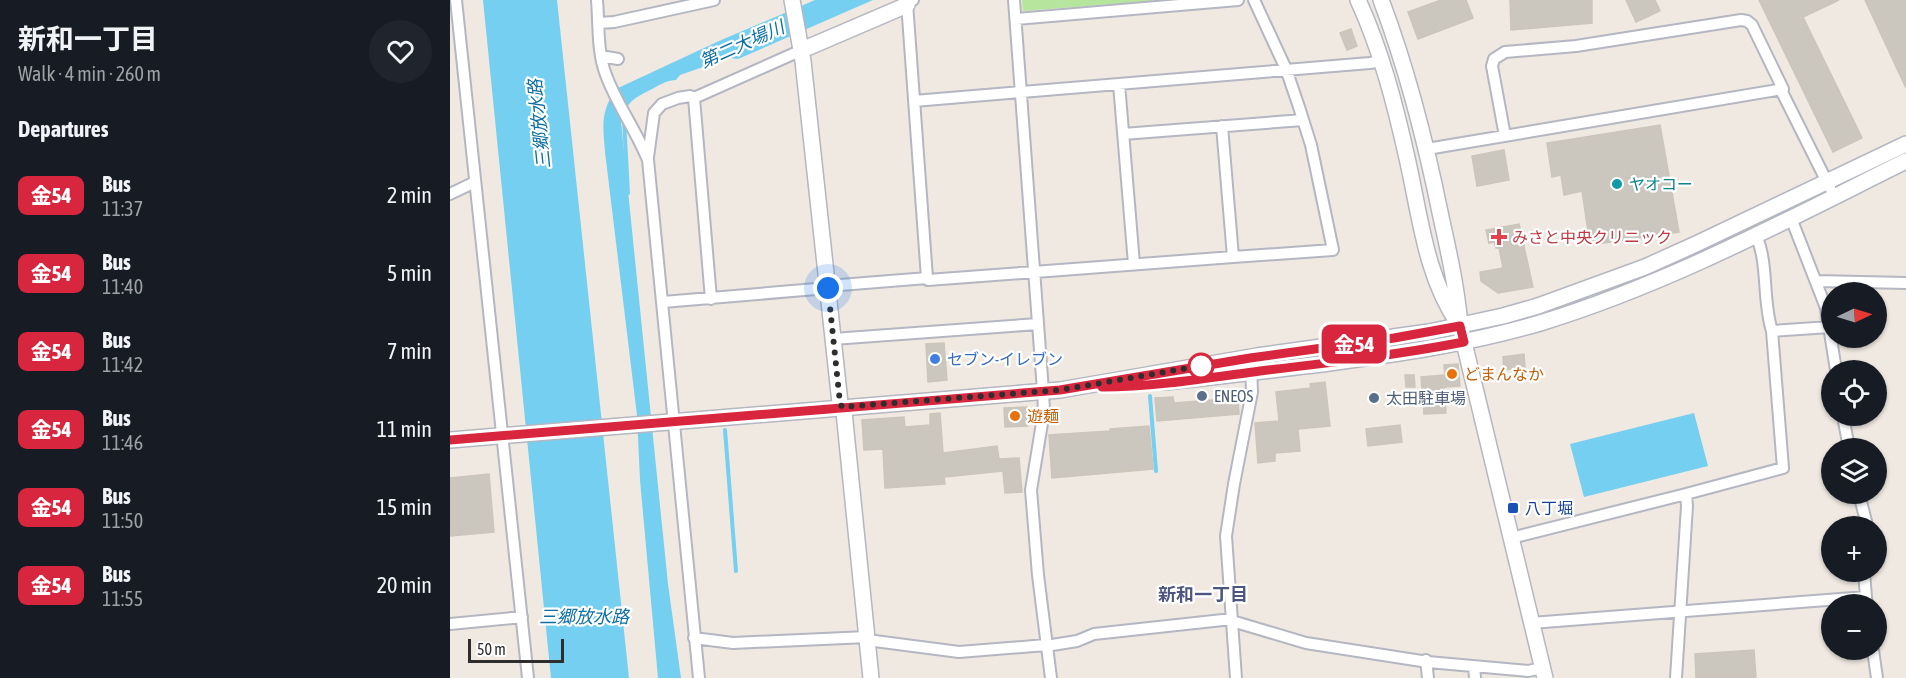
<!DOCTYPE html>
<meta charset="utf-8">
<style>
:root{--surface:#171b24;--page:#20242c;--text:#f1f3f6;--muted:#9ea1a6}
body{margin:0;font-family:"Asap Condensed","Noto Sans JP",sans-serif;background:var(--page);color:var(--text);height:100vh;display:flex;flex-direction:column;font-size:22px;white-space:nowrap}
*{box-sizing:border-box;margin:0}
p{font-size:20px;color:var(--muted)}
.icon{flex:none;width:33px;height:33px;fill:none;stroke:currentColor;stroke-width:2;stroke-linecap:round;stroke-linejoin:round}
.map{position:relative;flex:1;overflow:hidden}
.details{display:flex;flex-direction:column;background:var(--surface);width:450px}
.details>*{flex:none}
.badge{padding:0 12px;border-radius:9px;font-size:21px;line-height:39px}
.needle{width:39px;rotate:86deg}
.fabs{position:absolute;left:1371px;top:282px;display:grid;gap:12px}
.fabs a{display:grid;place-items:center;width:66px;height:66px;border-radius:50%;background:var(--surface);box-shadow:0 2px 4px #0004;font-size:30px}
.scale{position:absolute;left:18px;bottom:15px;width:96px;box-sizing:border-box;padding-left:6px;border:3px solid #2e2e2e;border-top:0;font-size:16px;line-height:21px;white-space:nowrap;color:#2e2e2e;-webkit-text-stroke:4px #fff;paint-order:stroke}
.you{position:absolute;width:30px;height:30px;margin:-15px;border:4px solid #fff;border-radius:50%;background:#1a73e8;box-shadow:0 0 0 9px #1a73e833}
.map>.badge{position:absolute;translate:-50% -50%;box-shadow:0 0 0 3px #fff}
h2{padding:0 18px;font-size:22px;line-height:54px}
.round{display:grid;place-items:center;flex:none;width:63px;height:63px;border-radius:32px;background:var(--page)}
.head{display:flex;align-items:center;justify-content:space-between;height:102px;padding:0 18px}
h1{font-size:28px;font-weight:700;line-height:45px}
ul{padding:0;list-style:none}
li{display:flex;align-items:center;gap:18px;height:78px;padding:0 18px}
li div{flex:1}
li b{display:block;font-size:22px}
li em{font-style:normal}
li .badge{min-width:66px;font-weight:700;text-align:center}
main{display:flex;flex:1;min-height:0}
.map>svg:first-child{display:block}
</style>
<main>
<section class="details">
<div class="head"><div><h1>新和一丁目</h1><p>Walk · 4 min · 260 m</p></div><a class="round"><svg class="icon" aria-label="heart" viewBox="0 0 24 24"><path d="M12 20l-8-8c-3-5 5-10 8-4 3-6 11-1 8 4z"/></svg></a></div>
<h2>Departures</h2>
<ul>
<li><span class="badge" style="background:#d7263d;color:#fff">金54</span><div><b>Bus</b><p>11:37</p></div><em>2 min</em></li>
<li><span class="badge" style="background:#d7263d;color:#fff">金54</span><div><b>Bus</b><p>11:40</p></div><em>5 min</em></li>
<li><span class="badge" style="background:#d7263d;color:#fff">金54</span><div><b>Bus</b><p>11:42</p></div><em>7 min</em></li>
<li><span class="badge" style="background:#d7263d;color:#fff">金54</span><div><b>Bus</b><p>11:46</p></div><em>11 min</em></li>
<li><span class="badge" style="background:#d7263d;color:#fff">金54</span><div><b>Bus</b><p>11:50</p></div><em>15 min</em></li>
<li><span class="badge" style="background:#d7263d;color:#fff">金54</span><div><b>Bus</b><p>11:55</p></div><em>20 min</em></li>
</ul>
</section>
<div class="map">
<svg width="1456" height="678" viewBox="0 0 1456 678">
<rect width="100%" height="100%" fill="#efe9e1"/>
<path fill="#b6e59e" d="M 572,0 L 714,0 L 573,11 Z"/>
<path fill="#75cff0" d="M 33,0 L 107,0 L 179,678 L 101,678 Z
M 365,0 L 423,0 L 288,59 L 279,58 L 230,75 L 226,80 C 218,80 211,84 204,88 C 186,97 176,101 171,122 L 218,584 L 231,678 L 208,678 L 190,480 L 187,415 L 155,152 C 153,125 150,113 166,89 L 269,41 Z
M 1244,413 L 1258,466 L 1134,497 L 1120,444 Z"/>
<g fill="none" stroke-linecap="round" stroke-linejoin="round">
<path stroke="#75cff0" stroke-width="4" d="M 174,120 L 178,193
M 700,396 L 706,471
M 275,430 L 286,571"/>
</g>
<path fill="#cbc7bf" stroke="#cbc5ba" stroke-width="1.5" d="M 991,0 L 1016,0 L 1023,18 L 968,39 L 958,12 Z
M 1060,0 L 1142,0 L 1142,23 L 1061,30 Z
M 1176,0 L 1205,0 L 1210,11 L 1186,22 Z
M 1309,0 L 1389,0 L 1353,17 L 1412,138 L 1383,152 Z
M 1415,0 L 1456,0 L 1456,88 Z
M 901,29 L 907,46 L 897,50 L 890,33 Z
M 1210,125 L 1229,232 L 1140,245 L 1132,191 L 1114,195 L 1111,175 L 1102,177 L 1097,143 Z
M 1054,150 L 1059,180 L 1027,186 L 1022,156 Z
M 1069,224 L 1083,287 L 1048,293 L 1031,281 L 1030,272 L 1053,268 L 1049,248 L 1046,248 L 1044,242 L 1039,243 L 1036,230 Z
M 494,343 L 497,380 L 478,382 L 476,344 Z
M 1074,354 L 1075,367 L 1054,370 L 1053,357 Z
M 1008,364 L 1010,386 L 994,387 L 996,413 L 974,414 L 971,377 L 995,375 L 994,365 Z
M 955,375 L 964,375 L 965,387 L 956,387 Z
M 875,382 L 880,426 L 848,429 L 850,451 L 825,453 L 825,461 L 808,463 L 805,423 L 829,421 L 826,392 L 861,388 L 860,384 Z
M 723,397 L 724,403 L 788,398 L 789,414 L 707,421 L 705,398 Z
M 577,407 L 578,426 L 555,427 L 554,408 Z
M 490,413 L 493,453 L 547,446 L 549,459 L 569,458 L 572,492 L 555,493 L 553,471 L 494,477 L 495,484 L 435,488 L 433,449 L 414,450 L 412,420 L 454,417 L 455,427 L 480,425 L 480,414 Z
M 950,425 L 952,442 L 918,446 L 916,429 Z
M 699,426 L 703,469 L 602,478 L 599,435 L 660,431 L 660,429 Z
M 39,474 L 44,532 L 0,536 L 0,478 Z
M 1304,650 L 1306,678 L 1246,678 L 1245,654 Z"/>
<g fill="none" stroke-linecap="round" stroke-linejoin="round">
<defs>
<path id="street" d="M 6,0 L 78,678
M 147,0 C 149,24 147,52 156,75 C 167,105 186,130 198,160 L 249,678
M 564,0 L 593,391 L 594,411 L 581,490 L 588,575 L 601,678
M 566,19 L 788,0
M 149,23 L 164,22 L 264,0
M 151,56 L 168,59
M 669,84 L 684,264
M 1331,90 L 1380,188
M 244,98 L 261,299
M 464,101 L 920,63 L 932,61
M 772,126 L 783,257 L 883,250 L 861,145 L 849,107 L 836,69 L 804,0
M 673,134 L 853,120
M 977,149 L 1333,89 L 1302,25 L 1297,21 L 1291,20 L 1126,46 L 1055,52 L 1044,59 L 1042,66 L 1055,136
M 198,157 L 204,113 L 212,104 L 228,98 L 240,96 L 244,98 L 352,50
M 0,194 L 25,182
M 1341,218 L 1376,308 L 1386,370
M 477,278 L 478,280 L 783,257
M 1366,281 L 1456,283
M 378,286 L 477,278 L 457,3 L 463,0
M 213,302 L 378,288
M 1322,331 L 1380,327
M 383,339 L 588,324
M 1393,416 L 1399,448
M 1236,494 L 1333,468 L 1322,331 C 1312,300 1319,265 1306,235
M 1409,494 L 1416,521 L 1415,526
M 1061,538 L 1236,494 L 1237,506 L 1226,678
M 1414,572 L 1416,597
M 782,621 L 856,643 L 978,662 L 1078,671 L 1092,668
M 1081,623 L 1416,597 L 1417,604
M 0,624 L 72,617
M 244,638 L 283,643 L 417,637
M 417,640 L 509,652 L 596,645
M 596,646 L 627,641 L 644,634 L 782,619
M 1423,650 L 1427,678
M 976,660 L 978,678
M 1024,666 L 1025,678
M 786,678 L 776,536 L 784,484 L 802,392 L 801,367"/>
<path id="secondary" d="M 342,0 L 353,61 L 390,403 L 394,412 L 421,678
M 908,0 C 931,50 945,104 957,158 C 970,214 975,275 1008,323
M 931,0 C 958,71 976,143 991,217 C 999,253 1007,289 1010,326 L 1095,678
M 352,50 L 457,5
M 714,382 C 766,377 819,370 872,364 C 946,354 1019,344 1090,323 C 1218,284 1337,220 1456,161
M 0,440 L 610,390 L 807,356 L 979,332 L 1053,316 L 1088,306 L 1195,267 L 1246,244 L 1456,144"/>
</defs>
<use href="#street" stroke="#b4b7c1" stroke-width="14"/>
<use href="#secondary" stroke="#b4b7c1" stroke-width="18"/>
<use href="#street" stroke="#fff" stroke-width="10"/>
<use href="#secondary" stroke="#fff" stroke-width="15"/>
</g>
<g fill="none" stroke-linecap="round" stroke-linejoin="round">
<defs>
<path id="line" d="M 0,440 L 610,390 L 800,358 L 944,338 L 1010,326 L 1014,342 C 946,355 878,363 810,371 C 758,378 704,387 652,387"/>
</defs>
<use href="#line" stroke="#fff" stroke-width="14"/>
<use href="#line" stroke="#d7263d" stroke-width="9"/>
<path stroke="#2e2e2e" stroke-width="6" stroke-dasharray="0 10.8" d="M 378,288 L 390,403 L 392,407 L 610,390 L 756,365 L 751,366"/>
</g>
<circle fill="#0f9aa8" stroke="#fff" stroke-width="2" cx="1167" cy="184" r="6"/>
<path fill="#e0444e" stroke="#fff" stroke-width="2" d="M1046 228h6v6h6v6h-6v6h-6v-6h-6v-6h6z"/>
<circle fill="#3f7fe0" stroke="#fff" stroke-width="2" cx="485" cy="359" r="6"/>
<circle fill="#fff" stroke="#d7263d" stroke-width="3" cx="751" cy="366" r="12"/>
<g fill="#e8710a" stroke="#fff" stroke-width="2">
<circle cx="1002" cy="374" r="6"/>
<circle cx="565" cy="416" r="6"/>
</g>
<g fill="#5c6f8a" stroke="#fff" stroke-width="2">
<circle cx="752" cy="396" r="6"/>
<circle cx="924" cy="398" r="6"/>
</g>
<rect fill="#1a4fb4" stroke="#fff" stroke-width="2" x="1057" y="502" width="12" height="12" rx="3"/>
<g text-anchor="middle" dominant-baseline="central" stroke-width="4.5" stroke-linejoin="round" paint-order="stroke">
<g font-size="16" fill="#0d838f" stroke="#fff" text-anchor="start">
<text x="1179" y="184">ヤオコー</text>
</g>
<g font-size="16" fill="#be3a42" stroke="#fff" text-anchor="start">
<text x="1062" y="237">みさと中央クリニック</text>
</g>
<g font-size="16" fill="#366cbe" stroke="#fff" text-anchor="start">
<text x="497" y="359">セブン-イレブン</text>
</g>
<g font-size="16" fill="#c56008" stroke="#fff" text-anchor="start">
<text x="1014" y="374">どまんなか</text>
<text x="577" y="416">遊麺</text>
</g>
<g font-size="16" fill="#4e5e75" stroke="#fff" text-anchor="start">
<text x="764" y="396">ENEOS</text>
<text x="936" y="398">太田駐車場</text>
</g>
<g font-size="16" fill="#164399" stroke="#fff" text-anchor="start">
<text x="1075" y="508">八丁堀</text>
</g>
<g font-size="18" font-style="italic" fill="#0d6fa3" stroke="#fff">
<text transform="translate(292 44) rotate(-24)">第二大場川</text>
<text transform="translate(89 124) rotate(-96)">三郷放水路</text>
<text x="134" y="616">三郷放水路</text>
</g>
<g font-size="18" font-weight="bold" fill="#4d5680" stroke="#fff">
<text x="753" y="594">新和一丁目</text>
</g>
</g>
</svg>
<div class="fabs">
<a><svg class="needle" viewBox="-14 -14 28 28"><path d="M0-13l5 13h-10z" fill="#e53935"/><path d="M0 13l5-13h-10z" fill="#9ea1a6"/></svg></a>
<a><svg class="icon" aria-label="locate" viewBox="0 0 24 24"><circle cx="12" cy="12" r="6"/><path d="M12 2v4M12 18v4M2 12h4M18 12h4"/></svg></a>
<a><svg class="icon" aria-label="layers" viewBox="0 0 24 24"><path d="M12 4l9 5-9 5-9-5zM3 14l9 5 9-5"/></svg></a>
<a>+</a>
<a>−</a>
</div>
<div class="scale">50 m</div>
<div class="you" style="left:378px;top:288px"></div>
<b class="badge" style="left:904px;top:344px;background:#d7263d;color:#fff">金54</b>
</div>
</main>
